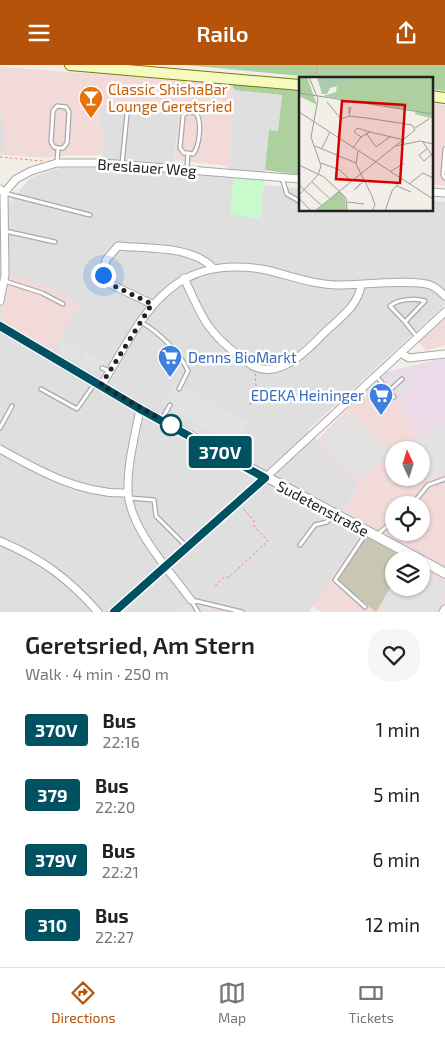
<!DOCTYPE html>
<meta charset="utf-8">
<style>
:root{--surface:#fff;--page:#f6f6f6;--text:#222;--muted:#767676;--line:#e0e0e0;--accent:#b45309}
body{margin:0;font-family:"Exo 2",sans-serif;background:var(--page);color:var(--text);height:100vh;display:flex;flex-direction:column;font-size:19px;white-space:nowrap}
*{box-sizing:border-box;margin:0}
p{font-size:16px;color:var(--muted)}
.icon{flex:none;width:28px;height:28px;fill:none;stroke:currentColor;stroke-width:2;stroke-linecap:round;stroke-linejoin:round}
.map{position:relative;height:547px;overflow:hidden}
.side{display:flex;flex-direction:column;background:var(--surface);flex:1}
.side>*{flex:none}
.badge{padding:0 10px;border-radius:4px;font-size:18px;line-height:32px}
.needle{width:32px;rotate:356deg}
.controls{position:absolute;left:385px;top:376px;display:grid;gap:10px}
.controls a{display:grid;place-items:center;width:45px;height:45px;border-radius:50%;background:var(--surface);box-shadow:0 1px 4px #0004;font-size:25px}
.you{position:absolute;width:25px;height:25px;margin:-12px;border:4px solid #fff;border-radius:50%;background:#1a73e8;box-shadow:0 0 0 8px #1a73e833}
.map>.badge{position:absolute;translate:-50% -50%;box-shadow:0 0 0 2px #fff}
.round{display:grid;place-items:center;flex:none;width:52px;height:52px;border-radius:20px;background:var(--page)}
.head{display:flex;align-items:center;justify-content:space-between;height:85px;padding:0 25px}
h1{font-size:24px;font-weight:600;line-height:38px}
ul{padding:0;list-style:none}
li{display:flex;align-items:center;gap:15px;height:65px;padding:0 25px}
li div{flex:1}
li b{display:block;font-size:19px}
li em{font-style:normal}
li .badge{min-width:55px;font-weight:700;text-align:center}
header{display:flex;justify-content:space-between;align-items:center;height:65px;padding:0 25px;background:var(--accent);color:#fff;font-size:22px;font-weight:600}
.tab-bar{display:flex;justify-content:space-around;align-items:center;height:70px;border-top:1px solid var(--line);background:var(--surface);font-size:14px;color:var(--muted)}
.tab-bar a{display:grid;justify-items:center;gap:2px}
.tab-bar .current{color:var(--accent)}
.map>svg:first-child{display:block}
</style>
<header><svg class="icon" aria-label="menu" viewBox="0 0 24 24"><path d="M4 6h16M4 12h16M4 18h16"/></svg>Railo<svg class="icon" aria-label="share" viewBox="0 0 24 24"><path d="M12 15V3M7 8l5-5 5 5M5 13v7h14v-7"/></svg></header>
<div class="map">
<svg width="445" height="547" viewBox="0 0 445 547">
<rect width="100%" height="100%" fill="#f2efe9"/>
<path fill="#e0dfdf" d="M 234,25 L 282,30 L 278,66 L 269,65 L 264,120 L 300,123 L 300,145 L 431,145 L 431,135 L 445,137 L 445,240 L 308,365 L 359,419 L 338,457 L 361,469 L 309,547 L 229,547 L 190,537 L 179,547 L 0,547 L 0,134 L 11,136 L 29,114 L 45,107 L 61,103 L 102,103 L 103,67 L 99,66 L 100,42 L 175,48 L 179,50 L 173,108 L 226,111 Z
M 0,51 L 4,51 L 4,90 L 0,90 Z"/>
<path fill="#f2dad9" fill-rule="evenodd" d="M 0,2 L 232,19 L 234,25 L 228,101 L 175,95 L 179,51 L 175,48 L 100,42 L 99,66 L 103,67 L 102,90 L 69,90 L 47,93 L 4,90 L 4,52 L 0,51 Z
M 431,39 L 445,40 L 445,121 L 431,119 Z
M 9,209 L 55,224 L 79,239 L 52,287 L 1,256 Z
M 445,250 L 445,280 L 426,286 L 417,274 Z
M 376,316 L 420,364 L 402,380 L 406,385 L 394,385 L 394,412 L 421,412 L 421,403 L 430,414 L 445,407 L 445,547 L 321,547 L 313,541 L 361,469 L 369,462 L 343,449 L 359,419 L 317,375 ZM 394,440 L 421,440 L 421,468 L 394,468 ZM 394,495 L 421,495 L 421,522 L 394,522 Z"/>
<path fill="#ebdbe8" d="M 445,293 L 445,407 L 430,414 L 421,403 L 421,385 L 406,385 L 402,380 L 420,364 L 376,316 L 386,307 Z
M 192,536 L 240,547 L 179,547 Z"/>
<path fill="#c7c7b4" d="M 366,470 L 407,493 L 406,495 L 394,495 L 394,516 L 376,547 L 336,514 Z"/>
<path fill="#add19e" d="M 185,0 L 445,0 L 445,26 L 431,24 L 431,14 L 332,14 Z
M 232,19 L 300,25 L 300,110 L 265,105 L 269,65 L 278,66 L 282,30 L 234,25 Z"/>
<path fill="#c8facc" d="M 234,111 L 264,113 L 261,154 L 230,149 Z"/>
<path fill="#e2e2e2" d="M 63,274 L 83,285 L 75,296 L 57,286 Z
M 86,286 L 105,297 L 99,308 L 79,298 Z
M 397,308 L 409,321 L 401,329 L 389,316 Z
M 175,316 L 248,358 L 235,380 L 162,339 Z
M 350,346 L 390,387 L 360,416 L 320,375 Z
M 445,358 L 445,406 L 431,413 L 421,401 L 421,385 L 408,385 L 406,382 L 428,366 L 432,370 Z
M 421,505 L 445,517 L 445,532 L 436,547 L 388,547 L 381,542 L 394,520 L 394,522 L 421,522 Z"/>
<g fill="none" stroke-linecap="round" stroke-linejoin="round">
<defs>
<path id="service" d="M 445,84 L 443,110 L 445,113
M 57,98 L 58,83 L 63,83 L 67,78 L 69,47 L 66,42 L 57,41 L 53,46 L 51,77 L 54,82 L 58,83
M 122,99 L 127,49
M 187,103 L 188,88 L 193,89 C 200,81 202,56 196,48 L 187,47 L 183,51 L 180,83 L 184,88 L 188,88
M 282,113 L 287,129 L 299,136
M 4,128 L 90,150
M 5,166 L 55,177
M 5,216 L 42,228 L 63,239
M 141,257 C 158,267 180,287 188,306 L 179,324
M 405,257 L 390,241 C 398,234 415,233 425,236 L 405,257 L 417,272
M 102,303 L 109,306
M 376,311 L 394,332
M 41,324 L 77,344 L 95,318
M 389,326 L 402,314
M 162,354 L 170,340
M 0,363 L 12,341
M 222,387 L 229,374
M 130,433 L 154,435 L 156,451 L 186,481
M 412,440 L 428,420 L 445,414
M 378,469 L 394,455
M 300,480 L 315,460 L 327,457 L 332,449
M 191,535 L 198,547
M 192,535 L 242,547
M 365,542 L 335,515 L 367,467"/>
<path id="minor" d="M 0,124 L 4,128 L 5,210 L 0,236
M 431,127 L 445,128
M 4,128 L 16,114 L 31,106 L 57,98 L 104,98 L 300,114
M 184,213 C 201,249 205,265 238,290 C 243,293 248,298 253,301 C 280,315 309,284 325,267 C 339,254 359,240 361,220
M 152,239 L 108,218 L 103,210 L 106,195 L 118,181 C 147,184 191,180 213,203
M 400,288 L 409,293 L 445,289
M 101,321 C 143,252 167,190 261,204 C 287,209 312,220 339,220 C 359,220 414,214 430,220 C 436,222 441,227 445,231
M 140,344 C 135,371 127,399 128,427 C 130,464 170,506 191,535
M 0,384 C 39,406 82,430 128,428
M 0,476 C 42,494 68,513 98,547
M 114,547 L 265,413 L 445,247
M 443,547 L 445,544"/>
<path id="tertiary" d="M 0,261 L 140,344 L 421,495
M 421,495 L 445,508"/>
<path id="secondary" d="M 70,0 L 300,20
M 431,31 L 445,33"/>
</defs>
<use href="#service" stroke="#a9a9a9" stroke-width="5.5"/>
<use href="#minor" stroke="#a9a9a9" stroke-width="9"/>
<use href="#tertiary" stroke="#a9a9a9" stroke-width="11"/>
<use href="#secondary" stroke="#707d05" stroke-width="12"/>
<path stroke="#fa8072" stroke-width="1" stroke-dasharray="2.5 2.5" stroke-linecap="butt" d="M 316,14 L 317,0
M 0,92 L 42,96
M 250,340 L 256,321 L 255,307
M 215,521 L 224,512 L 229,512 L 268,476 L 254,461 L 254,456 L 243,443"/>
<use href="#service" stroke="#fff" stroke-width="3"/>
<use href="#minor" stroke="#fff" stroke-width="7"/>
<use href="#tertiary" stroke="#fff" stroke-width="9"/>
<use href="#secondary" stroke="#f7fabf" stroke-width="10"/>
</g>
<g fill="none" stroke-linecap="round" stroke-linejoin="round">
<defs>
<path id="line" d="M 0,261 L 140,344 L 265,413 L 114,547"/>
</defs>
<use href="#line" stroke="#fff" stroke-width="11"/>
<use href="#line" stroke="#005262" stroke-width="8"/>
<path stroke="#222" stroke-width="5" stroke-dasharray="0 9" d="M 103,210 L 108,218 L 152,239 L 101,320 L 171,360"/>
</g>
<defs>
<symbol id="bar-pin" viewBox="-11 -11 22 30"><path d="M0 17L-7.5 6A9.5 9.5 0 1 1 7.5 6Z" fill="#e8710a" stroke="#fff"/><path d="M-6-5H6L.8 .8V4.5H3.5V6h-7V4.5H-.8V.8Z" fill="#fff"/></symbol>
<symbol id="supermarket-pin" viewBox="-11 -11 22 30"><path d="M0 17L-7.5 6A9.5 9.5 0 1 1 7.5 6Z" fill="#3f7fe0" stroke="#fff"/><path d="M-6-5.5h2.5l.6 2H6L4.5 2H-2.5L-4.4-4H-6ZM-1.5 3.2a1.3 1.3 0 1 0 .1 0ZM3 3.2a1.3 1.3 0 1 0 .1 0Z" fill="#fff"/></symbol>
</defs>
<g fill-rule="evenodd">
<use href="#bar-pin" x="77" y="19" width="28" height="38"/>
<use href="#supermarket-pin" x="156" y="278" width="28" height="38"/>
<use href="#supermarket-pin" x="367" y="316" width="28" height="38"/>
</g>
<circle fill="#fff" stroke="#005262" stroke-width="2.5" cx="171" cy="360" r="10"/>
<g text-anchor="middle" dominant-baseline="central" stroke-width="5" stroke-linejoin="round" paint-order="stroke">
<g font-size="15" fill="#c56008" stroke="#fff" text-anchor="start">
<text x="108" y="24">Classic ShishaBar<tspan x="108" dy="17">Lounge Geretsried</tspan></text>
</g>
<g font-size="15" fill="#222" stroke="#fff">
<text transform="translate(147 102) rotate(4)">Breslauer Weg</text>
<text transform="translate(323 443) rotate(28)">Sudetenstraße</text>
</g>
<g font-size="15" fill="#366cbe" stroke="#fff" text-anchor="start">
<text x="188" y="292">Denns BioMarkt</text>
<text x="364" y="330" text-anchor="end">EDEKA Heininger</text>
</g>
</g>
<g transform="translate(299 12)">
<rect width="134" height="134" fill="#f2efe9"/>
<path d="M 0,0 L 8,0 L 18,28 L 0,19 ZM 54,0 L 134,0 L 134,42 L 116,37 L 117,34 L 24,19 L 37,15 L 38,9 L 54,5 ZM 40,114 L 46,121 L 47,134 L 17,134 Z" fill="#add19e"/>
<path d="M 18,0 L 54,0 L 54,5 L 31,11 L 28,17 L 23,17 Z" fill="#aacbaf"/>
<path fill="none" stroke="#9f9d99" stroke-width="1" d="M 0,16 L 134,37M 28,25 L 42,42 L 39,61M 0,35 L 134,122M 50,39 L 52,31 L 50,30 L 50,36M 116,51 L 130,42M 67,56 L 77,70 L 92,59M 62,60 L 55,55 L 58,51 L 71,55M 124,65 L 134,80M 16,69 L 57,86M 97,69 L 121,64 L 134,67M 23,71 L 31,55M 54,71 L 62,60 L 71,55 L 105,63M 128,72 L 120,78 L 125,84 L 132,78M 59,74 L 57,87 L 73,119 L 76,128 L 73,134M 22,86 L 41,93 L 52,104M 0,88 L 25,100 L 41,115 L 47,121 L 48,134M 91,95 L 105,86M 13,105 L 30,121M 61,107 L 55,113 L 65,104M 110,107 L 124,96 L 134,101M 0,108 L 22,128M 98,109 L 112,115M 0,118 L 19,98 L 22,89 L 12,60 L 19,22 L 10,0M 0,121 L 12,134M 48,125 L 65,127M 16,134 L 116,53 L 113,48 L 68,41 L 50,39 L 42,42M 86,134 L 93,114 L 103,102"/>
<path fill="#d40000" fill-opacity="0.15" stroke="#d40000" stroke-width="2.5" d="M 43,24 L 106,28 L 101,106 L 37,102 Z"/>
<rect width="134" height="134" fill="none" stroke="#222" stroke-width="2.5"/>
</g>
</svg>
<div class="controls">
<a><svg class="needle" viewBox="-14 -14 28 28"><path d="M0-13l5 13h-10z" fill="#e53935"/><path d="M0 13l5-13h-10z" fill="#767676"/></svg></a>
<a><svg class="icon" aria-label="locate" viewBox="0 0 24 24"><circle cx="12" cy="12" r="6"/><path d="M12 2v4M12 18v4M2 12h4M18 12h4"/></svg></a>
<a><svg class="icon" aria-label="layers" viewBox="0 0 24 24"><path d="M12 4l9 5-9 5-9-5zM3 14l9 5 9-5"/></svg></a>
</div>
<div class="you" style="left:103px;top:210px"></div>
<b class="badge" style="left:220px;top:387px;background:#005262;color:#fff">370V</b>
</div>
<section class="side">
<div class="head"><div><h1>Geretsried, Am Stern</h1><p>Walk · 4 min · 250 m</p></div><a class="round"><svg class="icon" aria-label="heart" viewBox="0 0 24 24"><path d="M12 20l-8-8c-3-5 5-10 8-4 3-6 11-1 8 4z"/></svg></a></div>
<ul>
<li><span class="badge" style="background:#005262;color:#fff">370V</span><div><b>Bus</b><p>22:16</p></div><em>1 min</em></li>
<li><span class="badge" style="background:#005262;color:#fff">379</span><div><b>Bus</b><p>22:20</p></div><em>5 min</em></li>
<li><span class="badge" style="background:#005262;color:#fff">379V</span><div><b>Bus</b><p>22:21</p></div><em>6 min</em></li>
<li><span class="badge" style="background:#005262;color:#fff">310</span><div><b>Bus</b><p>22:27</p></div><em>12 min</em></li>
</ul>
</section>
<nav class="tab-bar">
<a class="current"><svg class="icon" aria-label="directions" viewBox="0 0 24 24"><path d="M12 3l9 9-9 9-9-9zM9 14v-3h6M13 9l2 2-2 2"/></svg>Directions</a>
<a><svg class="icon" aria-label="map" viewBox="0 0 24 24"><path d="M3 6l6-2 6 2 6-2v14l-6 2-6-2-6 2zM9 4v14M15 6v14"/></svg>Map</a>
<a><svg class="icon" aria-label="tickets" viewBox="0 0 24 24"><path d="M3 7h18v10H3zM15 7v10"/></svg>Tickets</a>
</nav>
